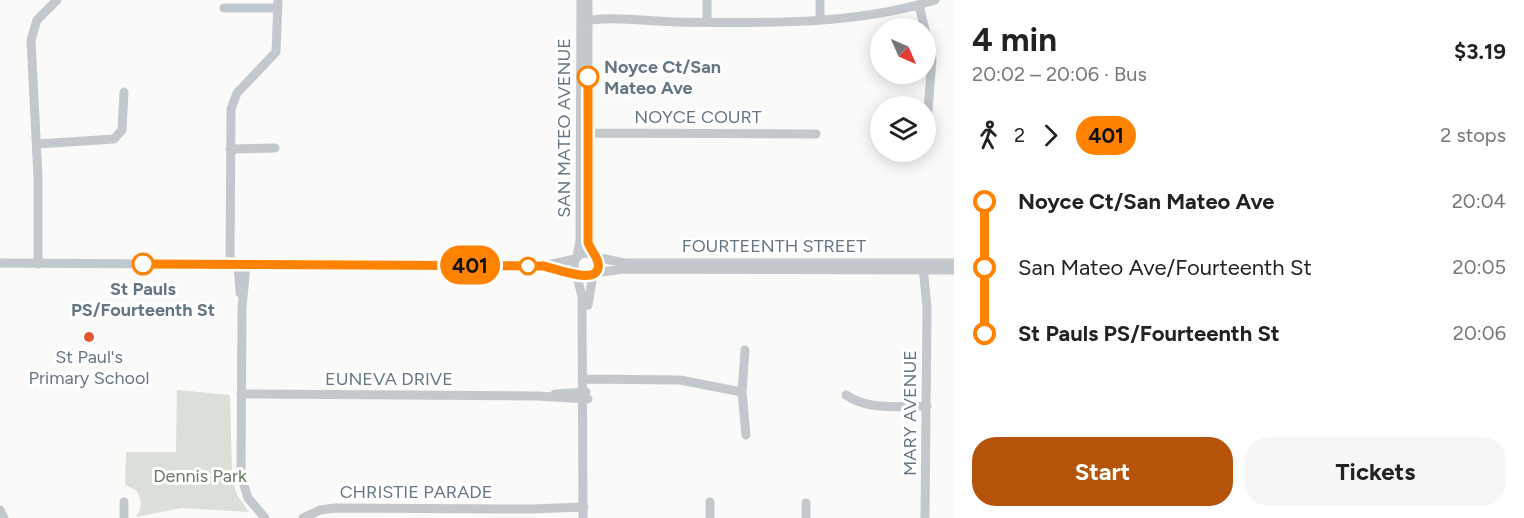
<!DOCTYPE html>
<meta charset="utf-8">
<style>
:root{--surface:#fff;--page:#f6f6f6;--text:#222;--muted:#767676;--accent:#b45309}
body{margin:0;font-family:Figtree,sans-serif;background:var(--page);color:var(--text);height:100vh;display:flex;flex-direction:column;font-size:22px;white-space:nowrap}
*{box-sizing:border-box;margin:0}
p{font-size:20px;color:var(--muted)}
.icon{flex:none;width:33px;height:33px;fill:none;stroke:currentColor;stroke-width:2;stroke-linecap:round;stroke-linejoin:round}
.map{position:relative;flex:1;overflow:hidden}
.side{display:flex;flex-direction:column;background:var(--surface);width:570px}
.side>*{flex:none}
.badge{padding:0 12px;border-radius:20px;font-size:21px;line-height:39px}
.needle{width:39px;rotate:135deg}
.controls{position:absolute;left:870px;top:18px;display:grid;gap:12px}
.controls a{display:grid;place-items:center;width:66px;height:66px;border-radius:50%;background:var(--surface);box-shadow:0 3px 15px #0003;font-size:30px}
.map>.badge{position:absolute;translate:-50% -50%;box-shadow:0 0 0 3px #fff}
.legs{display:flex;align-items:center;gap:9px;height:66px;padding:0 18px;font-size:20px}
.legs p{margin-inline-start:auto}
.overview{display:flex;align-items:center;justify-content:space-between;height:102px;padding:0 18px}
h1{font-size:33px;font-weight:700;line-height:45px}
.action{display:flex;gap:12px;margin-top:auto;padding:12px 18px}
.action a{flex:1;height:69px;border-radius:24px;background:var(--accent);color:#fff;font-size:24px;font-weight:700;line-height:69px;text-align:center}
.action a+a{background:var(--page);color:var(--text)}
ul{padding:0 18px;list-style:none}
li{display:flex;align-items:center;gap:21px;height:66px;font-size:22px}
li i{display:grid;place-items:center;width:9px;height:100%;margin:0 8px;background:currentColor}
li i::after{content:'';width:15px;height:15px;margin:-8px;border:4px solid;border-radius:50%;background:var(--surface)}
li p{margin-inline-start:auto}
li:first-child i{background:linear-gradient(#0000 50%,currentColor 0)}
li:last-child i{background:linear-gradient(currentColor 50%,#0000 0)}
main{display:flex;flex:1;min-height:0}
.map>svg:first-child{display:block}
</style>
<main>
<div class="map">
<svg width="954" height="518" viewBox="0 0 954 518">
<rect width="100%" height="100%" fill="#fafaf8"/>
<path fill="#dadfd7" d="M 177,390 L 230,395 L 232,476 L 237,495 L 249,512 L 181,508 L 136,517 C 142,507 143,500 136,490 L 125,485 L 126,452 L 176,452 Z"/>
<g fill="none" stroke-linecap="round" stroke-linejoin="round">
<path stroke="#c3c8cc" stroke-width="9" d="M 588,0 L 588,228 L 589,242 L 593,256
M 919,5 L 932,59 L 927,123 L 930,137
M 224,8 L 278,8
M 820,20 L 820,0
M 707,22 L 707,0
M 581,23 C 600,14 652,22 676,22 C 762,23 852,26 935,0
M 582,133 L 816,134
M 37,144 L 114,139 L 122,130 L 124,92
M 230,149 L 275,148
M574 265a12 12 0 1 1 24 0a12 12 0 1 1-24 0Z
M 577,256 L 580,242 L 581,0
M 595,257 L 625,263 L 954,263
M 0,263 L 543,266 L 575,259
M 38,264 L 38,177 L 31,40 L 37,20 L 57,0
M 238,264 L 240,293
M 230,265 L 231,109 L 237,93 L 276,52 L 278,0
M 246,265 L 242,308 L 241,476 L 248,498 L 265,518
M 923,266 L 927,308 L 925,518
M 548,267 L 576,273
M 595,273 L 624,269 L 954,270
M 577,275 L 582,297 L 583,518
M 588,305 L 593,275
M 745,350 L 742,392 L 746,435
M 582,379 L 680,380 L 742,392
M 241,394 L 537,396 L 588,399
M 555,394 L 586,392
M 846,395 C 869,411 900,406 927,406
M 124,502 L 124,518
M 0,510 L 4,518
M 303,518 L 320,510 L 335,508 L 531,509 L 584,507
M 710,518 L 710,502
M 806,518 L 806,503"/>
</g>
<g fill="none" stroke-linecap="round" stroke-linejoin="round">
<defs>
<path id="line-1" d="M 143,264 L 543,266 C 555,268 602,288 598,263 C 597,256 590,249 588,242 L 588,77"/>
</defs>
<use href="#line-1" stroke="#fff" stroke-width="14"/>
<use href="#line-1" stroke="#ff8200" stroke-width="9"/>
</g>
<g fill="#fff" stroke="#ff8200" stroke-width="3">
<circle cx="588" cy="77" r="10"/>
<circle cx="143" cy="264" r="10"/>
<circle cx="528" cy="266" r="8"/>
</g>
<circle fill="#e4572e" stroke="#fff" stroke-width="2" cx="89" cy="337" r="6"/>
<g text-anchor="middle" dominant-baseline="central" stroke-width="6" stroke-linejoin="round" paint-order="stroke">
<g font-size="18" font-weight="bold" fill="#657683" stroke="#fff" text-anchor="start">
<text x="604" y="67">Noyce Ct/San<tspan x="604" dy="21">Mateo Ave</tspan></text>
<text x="143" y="289" text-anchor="middle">St Pauls<tspan x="143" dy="21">PS/Fourteenth St</tspan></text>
</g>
<g font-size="18" fill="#657683" stroke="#fff">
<text x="698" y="117">NOYCE COURT</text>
<text transform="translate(564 128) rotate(-90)">SAN MATEO AVENUE</text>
<text x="774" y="246">FOURTEENTH STREET</text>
<text x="389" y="379">EUNEVA DRIVE</text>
<text transform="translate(910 413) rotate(-90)">MARY AVENUE</text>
<text x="416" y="492">CHRISTIE PARADE</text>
</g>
<g font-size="18" fill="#657683" stroke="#fff">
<text x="89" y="357">St Paul's<tspan x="89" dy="21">Primary School</tspan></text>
</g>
<g font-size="18" fill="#687a64" stroke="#fff">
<text x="200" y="476">Dennis Park</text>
</g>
</g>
</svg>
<div class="controls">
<a><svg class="needle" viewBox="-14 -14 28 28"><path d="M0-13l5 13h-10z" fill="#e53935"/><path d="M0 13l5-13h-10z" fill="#767676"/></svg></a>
<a><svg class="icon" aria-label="layers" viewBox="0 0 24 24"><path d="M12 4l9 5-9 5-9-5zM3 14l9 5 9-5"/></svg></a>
</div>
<b class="badge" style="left:470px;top:265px;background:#ff8200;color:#111">401</b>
</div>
<section class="side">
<div class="overview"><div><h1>4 min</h1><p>20:02 – 20:06 · Bus</p></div><b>$3.19</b></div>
<div class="legs"><svg class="icon" aria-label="walk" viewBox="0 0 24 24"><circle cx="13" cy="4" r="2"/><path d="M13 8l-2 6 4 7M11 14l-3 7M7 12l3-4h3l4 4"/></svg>2<svg class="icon" aria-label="forward" viewBox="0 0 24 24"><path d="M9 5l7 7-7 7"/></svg><b class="badge" style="background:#ff8200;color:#111">401</b><p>2 stops</p></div>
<ul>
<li><i style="color:#ff8200"></i><b>Noyce Ct/San Mateo Ave</b><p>20:04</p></li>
<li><i style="color:#ff8200"></i><span>San Mateo Ave/Fourteenth St</span><p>20:05</p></li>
<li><i style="color:#ff8200"></i><b>St Pauls PS/Fourteenth St</b><p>20:06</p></li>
</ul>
<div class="action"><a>Start</a><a>Tickets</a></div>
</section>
</main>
